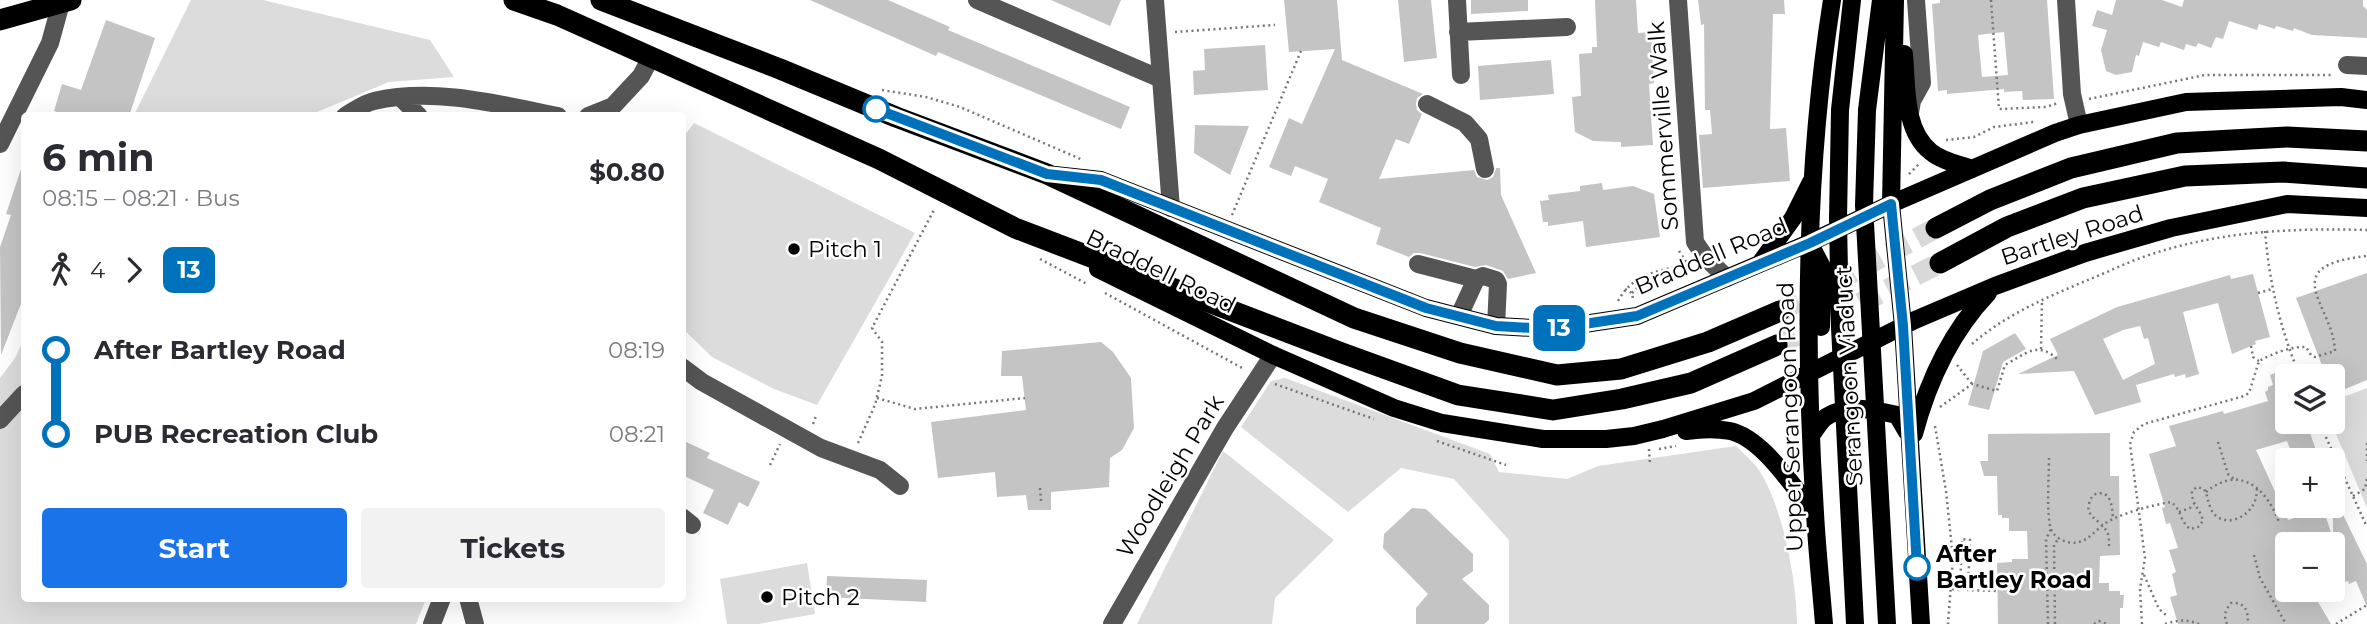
<!DOCTYPE html>
<meta charset="utf-8">
<style>
:root{--surface:#fff;--page:#f2f2f3;--text:#2b2b33;--muted:#7c7c81;--accent:#1a73e8}
body{margin:0;font-family:Montserrat,sans-serif;background:var(--page);color:var(--text);height:100vh;display:flex;flex-direction:column;font-size:26px;white-space:nowrap}
*{box-sizing:border-box;margin:0}
p{font-size:23px;color:var(--muted)}
.icon{flex:none;width:38px;height:38px;fill:none;stroke:currentColor;stroke-width:2;stroke-linecap:round;stroke-linejoin:round}
.map{position:relative;flex:1;overflow:hidden}
.details{position:absolute;left:21px;top:112px;width:665px;height:490px;display:flex;flex-direction:column;background:var(--surface);border-radius:7px;box-shadow:0 7px 28px #0002}
.details>*{flex:none}
.badge{padding:0 14px;border-radius:10px;font-size:24px;line-height:46px}
.tools{position:absolute;left:2275px;top:364px;display:grid;gap:14px}
.tools a{display:grid;place-items:center;width:70px;height:70px;border-radius:7px;background:var(--surface);box-shadow:0 7px 28px #0002;font-size:35px}
.map>.badge{position:absolute;translate:-50% -50%;box-shadow:0 0 0 4px #fff}
.legs{display:flex;align-items:center;gap:10px;height:77px;padding:0 21px;font-size:23px}
.legs p{margin-inline-start:auto}
.summary{display:flex;align-items:center;justify-content:space-between;height:119px;padding:0 21px}
h1{font-size:38px;font-weight:700;line-height:52px}
.button{display:flex;gap:14px;margin-top:auto;padding:14px 21px}
.button a{flex:1;height:80px;border-radius:7px;background:var(--accent);color:#fff;font-size:28px;font-weight:700;line-height:80px;text-align:center}
.button a+a{background:var(--page);color:var(--text)}
ul{padding:0 21px;list-style:none}
li{display:flex;align-items:center;gap:24px;height:84px;font-size:26px}
li i{display:grid;place-items:center;width:10px;height:100%;margin:0 9px;background:currentColor}
li i::after{content:'';width:18px;height:18px;margin:-9px;border:5px solid;border-radius:50%;background:var(--surface)}
li p{margin-inline-start:auto}
li:first-child i{background:linear-gradient(#0000 50%,currentColor 0)}
li:last-child i{background:linear-gradient(currentColor 50%,#0000 0)}
.map>svg:first-child{display:block}
</style>
<div class="map">
<svg width="2367" height="624" viewBox="0 0 2367 624">
<rect width="100%" height="100%" fill="#fff"/>
<path fill="#dcdcdc" d="M 191,0 L 263,0 L 430,40 L 454,77 L 389,82 L 310,115 L 134,115 Z
M 694,123 L 915,233 L 817,405 L 774,389 L 712,357 L 683,329 L 683,137 Z
M 24,339 L 24,598 L 426,599 L 416,624 L 0,624 L 0,378 L 15,358 Z
M 1285,378 L 1490,454 L 1499,472 L 1567,479 L 1598,466 L 1736,446 C 1743,453 1750,459 1756,466 C 1782,500 1797,582 1797,624 L 1509,624 L 1509,540 L 1454,479 L 1401,468 L 1348,512 L 1241,427 L 1271,381 Z
M 2367,388 L 2367,508 L 2331,422 L 2333,422 L 2333,401 Z
M 1223,451 L 1334,540 L 1275,598 L 1272,624 L 1137,624 Z
M 807,563 L 815,614 L 758,624 L 727,624 L 720,579 Z"/>
<path fill="#c4c4c4" fill-rule="evenodd" d="M 810,0 L 888,0 L 950,27 L 948,30 L 1130,107 L 1121,129 L 938,52 L 936,56 Z
M 1051,0 L 1121,0 L 1110,26 Z
M 1284,0 L 1337,0 L 1342,60 L 1423,94 L 1417,98 L 1416,104 L 1417,110 L 1422,114 L 1409,144 L 1396,139 L 1379,179 L 1474,170 L 1477,177 L 1487,180 L 1493,177 L 1496,168 L 1500,168 L 1501,195 L 1536,273 L 1508,279 L 1503,271 L 1486,265 L 1475,267 L 1420,253 L 1414,253 L 1409,257 L 1376,244 L 1381,228 L 1319,202 L 1328,179 L 1295,166 L 1291,176 L 1269,167 L 1289,118 L 1302,124 L 1335,49 L 1289,52 Z
M 1398,0 L 1431,0 L 1437,58 L 1404,62 Z
M 1471,0 L 1528,0 L 1528,11 L 1471,14 Z
M 1595,0 L 1636,0 L 1638,33 L 1651,32 L 1654,83 L 1649,84 L 1653,145 L 1621,147 L 1621,142 L 1593,141 L 1575,132 L 1572,97 L 1581,96 L 1579,54 L 1592,53 L 1592,47 L 1597,47 Z
M 1698,0 L 1784,0 L 1785,14 L 1773,14 L 1770,129 L 1786,128 L 1790,181 L 1703,188 L 1699,135 L 1712,134 L 1710,110 L 1705,110 L 1704,24 L 1701,25 Z
M 1940,0 L 2047,0 L 2054,99 L 2023,100 L 2022,91 L 2004,92 L 2004,89 L 1947,94 L 1947,90 L 1938,91 L 1932,4 L 1940,3 ZM 2004,32 L 2008,75 L 1982,77 L 1978,35 Z
M 2116,0 L 2162,0 L 2182,7 L 2184,0 L 2363,0 L 2363,6 L 2367,10 L 2367,38 L 2312,35 L 2294,28 L 2293,31 L 2276,26 L 2275,29 L 2259,24 L 2257,30 L 2229,21 L 2223,39 L 2216,37 L 2211,48 L 2198,43 L 2196,47 L 2186,44 L 2184,50 L 2161,42 L 2159,47 L 2143,42 L 2139,56 L 2136,55 L 2132,72 L 2116,75 L 2106,71 L 2101,50 L 2107,30 L 2092,26 L 2097,10 L 2112,15 Z
M 106,20 L 155,38 L 129,116 L 69,116 L 54,111 L 62,84 L 81,90 Z
M 1265,45 L 1268,90 L 1194,95 L 1193,71 L 1205,70 L 1204,49 Z
M 1551,60 L 1554,94 L 1480,100 L 1478,66 Z
M 1195,125 L 1249,126 L 1230,175 L 1194,153 Z
M 22,166 L 24,166 L 24,296 L 1,355 L 0,247 L 11,215 L 6,214 Z
M 1602,183 L 1603,190 L 1633,186 L 1654,194 L 1660,237 L 1586,247 L 1583,221 L 1548,226 L 1548,222 L 1543,222 L 1540,201 L 1549,200 L 1548,195 L 1580,191 L 1580,186 Z
M 2367,273 L 2367,380 L 2333,394 L 2333,376 L 2326,376 L 2296,298 Z
M 2253,274 L 2270,337 L 2255,341 L 2256,344 L 2232,354 L 2218,303 L 2183,312 L 2199,374 L 2186,378 L 2185,374 L 2175,377 L 2174,374 L 2136,385 L 2141,402 L 2095,415 L 2074,371 L 2018,374 L 2058,355 L 2050,339 L 2117,307 L 2230,275 L 2231,279 ZM 2140,326 L 2144,339 L 2148,338 L 2155,364 L 2123,380 L 2103,339 L 2123,330 Z
M 2015,333 L 2026,349 L 2003,362 L 1989,410 L 1968,405 L 1983,351 Z
M 1101,342 L 1113,352 L 1131,378 L 1134,428 L 1122,450 L 1110,458 L 1109,487 L 1051,492 L 1051,510 L 1028,510 L 1026,495 L 997,497 L 995,472 L 938,478 L 931,422 L 1026,410 L 1022,376 L 1001,376 L 1002,351 Z
M 2287,368 L 2287,422 L 2306,422 L 2316,450 L 2293,457 L 2287,441 L 2256,450 L 2288,520 L 2323,509 L 2331,532 L 2287,544 L 2287,590 L 2311,590 L 2331,624 L 2178,624 L 2170,597 L 2177,595 L 2172,574 L 2176,572 L 2169,550 L 2178,548 L 2170,523 L 2166,524 L 2162,508 L 2165,507 L 2149,454 L 2176,446 L 2169,426 L 2223,411 L 2224,414 L 2268,401 L 2265,392 L 2268,390 L 2268,387 L 2273,385 L 2270,375 Z
M 2110,433 L 2110,476 L 2119,476 L 2120,555 L 2100,556 L 2099,583 L 2109,583 L 2109,591 L 2120,591 L 2120,595 L 2124,595 L 2123,608 L 2120,608 L 2120,624 L 1998,624 L 1997,563 L 2012,562 L 2012,559 L 2028,559 L 2027,531 L 2009,531 L 2009,518 L 2002,518 L 2002,515 L 1998,515 L 1997,476 L 1984,476 L 1980,461 L 1988,461 L 1988,434 Z
M 682,440 L 710,453 L 707,458 L 760,482 L 748,507 L 739,502 L 728,525 L 703,513 L 714,490 L 682,475 Z
M 2333,494 L 2367,564 L 2367,607 L 2356,581 L 2349,584 L 2348,581 L 2344,582 L 2333,558 Z
M 1412,508 L 1426,509 L 1473,554 L 1473,571 L 1462,579 L 1489,605 L 1489,620 L 1484,624 L 1416,624 L 1416,608 L 1428,594 L 1383,548 L 1384,534 Z
M 827,576 L 927,580 L 926,602 L 826,597 Z"/>
<g fill="none" stroke-linecap="round" stroke-linejoin="round">
<path stroke="#d9d9d9" stroke-width="21" stroke-dasharray="21 10" stroke-linecap="butt" d="M 1780,311 L 1936,228
M 1777,345 L 1940,263"/>
<path stroke="#777" stroke-width="2.5" stroke-dasharray="2 3.5" stroke-linecap="butt" d="M 1991,0 L 1999,109 L 2046,107 L 2058,103
M 1175,32 L 1275,25
M 882,90 L 926,97 L 960,107 L 1083,160
M 2089,99 L 2205,75 L 2332,75
M 1946,140 L 1974,137 L 1994,127 L 2034,122
M 1909,174 L 1919,164
M 1232,215 L 1301,51
M 2265,231 C 2269,281 2280,329 2300,376
M 1679,251 L 1687,263
M 1040,259 L 1087,284
M 1625,289 L 1632,293 L 1633,299
M 1105,293 L 1244,369
M 1632,293 L 1639,286
M 2258,293 L 2272,289
M 1618,301 C 1634,272 1659,272 1689,263
M 1972,344 C 2004,316 2043,299 2083,282 C 2104,274 2125,263 2146,256 C 2219,231 2291,228 2367,230
M 2251,346 L 2253,357 L 2259,361
M 2041,349 L 2042,300
M 1957,365 L 1972,384
M 1275,384 L 1374,419
M 877,398 L 915,409 L 1025,398
M 1940,407 L 1972,384 L 1997,391 L 2005,365 C 2025,354 2038,340 2058,360
M 2319,422 L 2367,527
M 813,424 L 816,416
M 1935,426 L 1946,491 L 1953,558 L 1948,624
M 1437,441 L 1506,465
M 2218,442 L 2228,474 L 2234,479
M 858,443 L 875,405 L 882,376 L 882,342 L 872,328 L 935,208
M 2367,443 L 2367,461
M 1649,449 L 1650,464
M 1659,449 L 1676,446
M 2049,458 C 2049,475 2046,515 2051,529 C 2053,534 2057,538 2062,540 C 2086,551 2094,527 2113,519 C 2130,511 2153,505 2171,502 C 2182,510 2179,520 2190,529 L 2198,527 L 2203,521 C 2201,510 2191,504 2192,491 L 2197,487 L 2204,489 C 2208,496 2208,504 2212,511 C 2221,526 2242,521 2251,508 C 2256,502 2257,494 2257,486
M 770,465 L 780,444
M 1040,488 L 1041,501
M 2206,492 C 2240,464 2266,488 2279,522
M 2353,496 L 2365,489 L 2367,478
M 2179,512 L 2190,508 L 2194,504
M 2109,546 C 2109,542 2109,538 2108,534 C 2101,517 2079,518 2093,495 C 2111,488 2112,505 2113,519
M 2254,555 L 2260,578 L 2286,624
M 2144,575 L 2159,609 L 2166,615
M 1952,589 L 1960,590 L 1962,539 L 1970,540 L 1968,590 L 1998,591
M 2048,624 L 2046,539 L 2051,529
M 2055,624 L 2054,545 L 2058,539
M 2094,624 L 2099,621 L 2107,624
M 2142,624 L 2140,589 L 2145,558 L 2130,444 L 2134,432 L 2144,424 L 2244,396 L 2249,393 L 2259,361 C 2272,354 2291,346 2306,347 L 2311,355 L 2315,357 L 2335,351 C 2333,304 2274,266 2367,256
M 2165,624 C 2177,620 2187,619 2199,624
M 2227,624 C 2223,616 2226,609 2231,603 C 2246,602 2248,611 2248,624
M 2336,624 L 2367,605"/>
<path stroke="#555" stroke-width="18" d="M 977,0 L 1161,79
M 1155,0 L 1171,208
M 1457,0 L 1461,75
M 1678,0 L 1695,242 L 1706,258 L 1727,278
M 2066,0 L 2072,94 L 2079,125
M 1458,32 L 1567,27
M 2347,65 L 2367,66
M 400,97 L 419,116
M 1427,104 L 1465,123 L 1479,139 L 1485,169
M 1910,113 L 1912,101 L 1922,83 L 1916,0
M 345,116 C 354,111 364,103 374,101 C 434,87 498,104 558,116
M 588,116 L 613,106 L 641,76 L 651,57
M 0,144 L 50,43 L 61,3
M 1418,264 L 1476,279 L 1483,276 L 1496,280 L 1498,284 L 1496,326
M 1459,316 L 1476,279
M 682,367 L 702,382 L 821,448 L 880,470 L 900,486
M 0,420 L 24,394
M 682,517 L 692,525
M 468,598 L 475,624
M 432,624 L 442,598
M 1112,624 L 1225,428 L 1273,355"/>
<path stroke="#000" stroke-width="18" d="M 1852,0 L 1840,110 L 1838,219 L 1840,327 L 1855,624
M 1881,0 L 1867,110 L 1864,205 L 1887,624
M 1895,0 L 1891,204 L 1903,326 L 1921,624
M 1904,54 C 1907,85 1903,130 1931,152 C 1942,161 1958,164 1972,169
M 1055,175 L 1101,180 L 1426,308 L 1496,326 L 1551,329 L 1637,316 L 1809,243 L 1891,204 L 2055,133 L 2079,125 L 2186,102 L 2341,97 L 2367,100
M 1811,246 L 1823,269 L 1821,327
M 1761,262 L 1793,218 L 1811,182
M 1098,269 L 1273,355 L 1394,408 L 1442,423 L 1543,439 L 1606,439 L 1634,436 L 1663,429 L 1754,401 L 1915,320 L 1995,286 L 2085,253 L 2171,228 L 2287,204 L 2367,208
M 1686,431 C 1700,429 1715,428 1730,431 C 1763,438 1793,488 1815,513
M 1812,434 C 1816,429 1820,421 1826,417 C 1848,403 1874,410 1897,415 L 1907,432
M 1914,434 C 1928,381 1950,333 1988,293
M 1824,624 C 1821,587 1817,550 1815,513 C 1804,343 1805,169 1832,0"/>
<path stroke="#000" stroke-width="21" d="M 514,0 L 557,15 L 879,159 L 1015,228 L 1342,353 L 1458,395 L 1553,410 L 1622,399 L 1691,383 L 1777,345
M 601,0 L 780,69 L 896,117 L 1047,174 L 1354,318 L 1460,353 L 1557,375 L 1621,369 L 1708,342 L 1780,311
M 0,20 L 71,0
M 1936,228 L 1990,200 L 2071,168 L 2177,143 L 2287,137 L 2367,141
M 1940,263 L 2007,227 L 2083,198 L 2185,176 L 2283,172 L 2367,178"/>
</g>
<g fill="none" stroke-linecap="round" stroke-linejoin="round">
<defs>
<path id="line-1" d="M 876,109 L 1047,174 L 1101,180 L 1426,308 L 1496,326 L 1551,329 L 1637,316 L 1810,243 L 1891,204 L 1903,326 L 1917,567"/>
</defs>
<use href="#line-1" stroke="#fff" stroke-width="16"/>
<use href="#line-1" stroke="#0072bc" stroke-width="10"/>
</g>
<g fill="#fff" stroke="#0072bc" stroke-width="3.5">
<circle cx="876" cy="109" r="12"/>
<circle cx="1917" cy="567" r="12"/>
</g>
<g fill="#000" stroke="#fff" stroke-width="2.5">
<circle cx="794" cy="249" r="7"/>
<circle cx="767" cy="597" r="7"/>
</g>
<g text-anchor="middle" dominant-baseline="central" stroke-width="5" stroke-linejoin="round" paint-order="stroke">
<g font-size="23" fill="#000" stroke="#fff">
<text transform="translate(1663 126) rotate(-94)">Sommerville Walk</text>
<text transform="translate(2072 235) rotate(-18)">Bartley Road</text>
<text transform="translate(1711 256) rotate(-23)">Braddell Road</text>
<text transform="translate(1161 271) rotate(26)">Braddell Road</text>
<text transform="translate(1849 376) rotate(-93)">Serangoon Viaduct</text>
<text transform="translate(1790 417) rotate(-92)">Upper Serangoon Road</text>
<text transform="translate(1170 476) rotate(-59)">Woodleigh Park</text>
</g>
<g font-size="23" fill="#000" stroke="#fff" text-anchor="start">
<text x="808" y="249">Pitch 1</text>
<text x="781" y="597">Pitch 2</text>
</g>
<g font-size="23" font-weight="bold" fill="#000" stroke="#fff" text-anchor="start">
<text x="1936" y="554">After<tspan x="1936" dy="26">Bartley Road</tspan></text>
</g>
</g>
</svg>
<div class="tools">
<a><svg class="icon" aria-label="layers" viewBox="0 0 24 24"><path d="M12 4l9 5-9 5-9-5zM3 14l9 5 9-5"/></svg></a>
<a>+</a>
<a>−</a>
</div>
<b class="badge" style="left:1559px;top:328px;background:#0072bc;color:#fff">13</b>
<section class="details">
<div class="summary"><div><h1>6 min</h1><p>08:15 – 08:21 · Bus</p></div><b>$0.80</b></div>
<div class="legs"><svg class="icon" aria-label="walk" viewBox="0 0 24 24"><circle cx="13" cy="4" r="2"/><path d="M13 8l-2 6 4 7M11 14l-3 7M7 12l3-4h3l4 4"/></svg>4<svg class="icon" aria-label="forward" viewBox="0 0 24 24"><path d="M9 5l7 7-7 7"/></svg><b class="badge" style="background:#0072bc;color:#fff">13</b></div>
<ul>
<li><i style="color:#0072bc"></i><b>After Bartley Road</b><p>08:19</p></li>
<li><i style="color:#0072bc"></i><b>PUB Recreation Club</b><p>08:21</p></li>
</ul>
<div class="button"><a>Start</a><a>Tickets</a></div>
</section>
</div>
